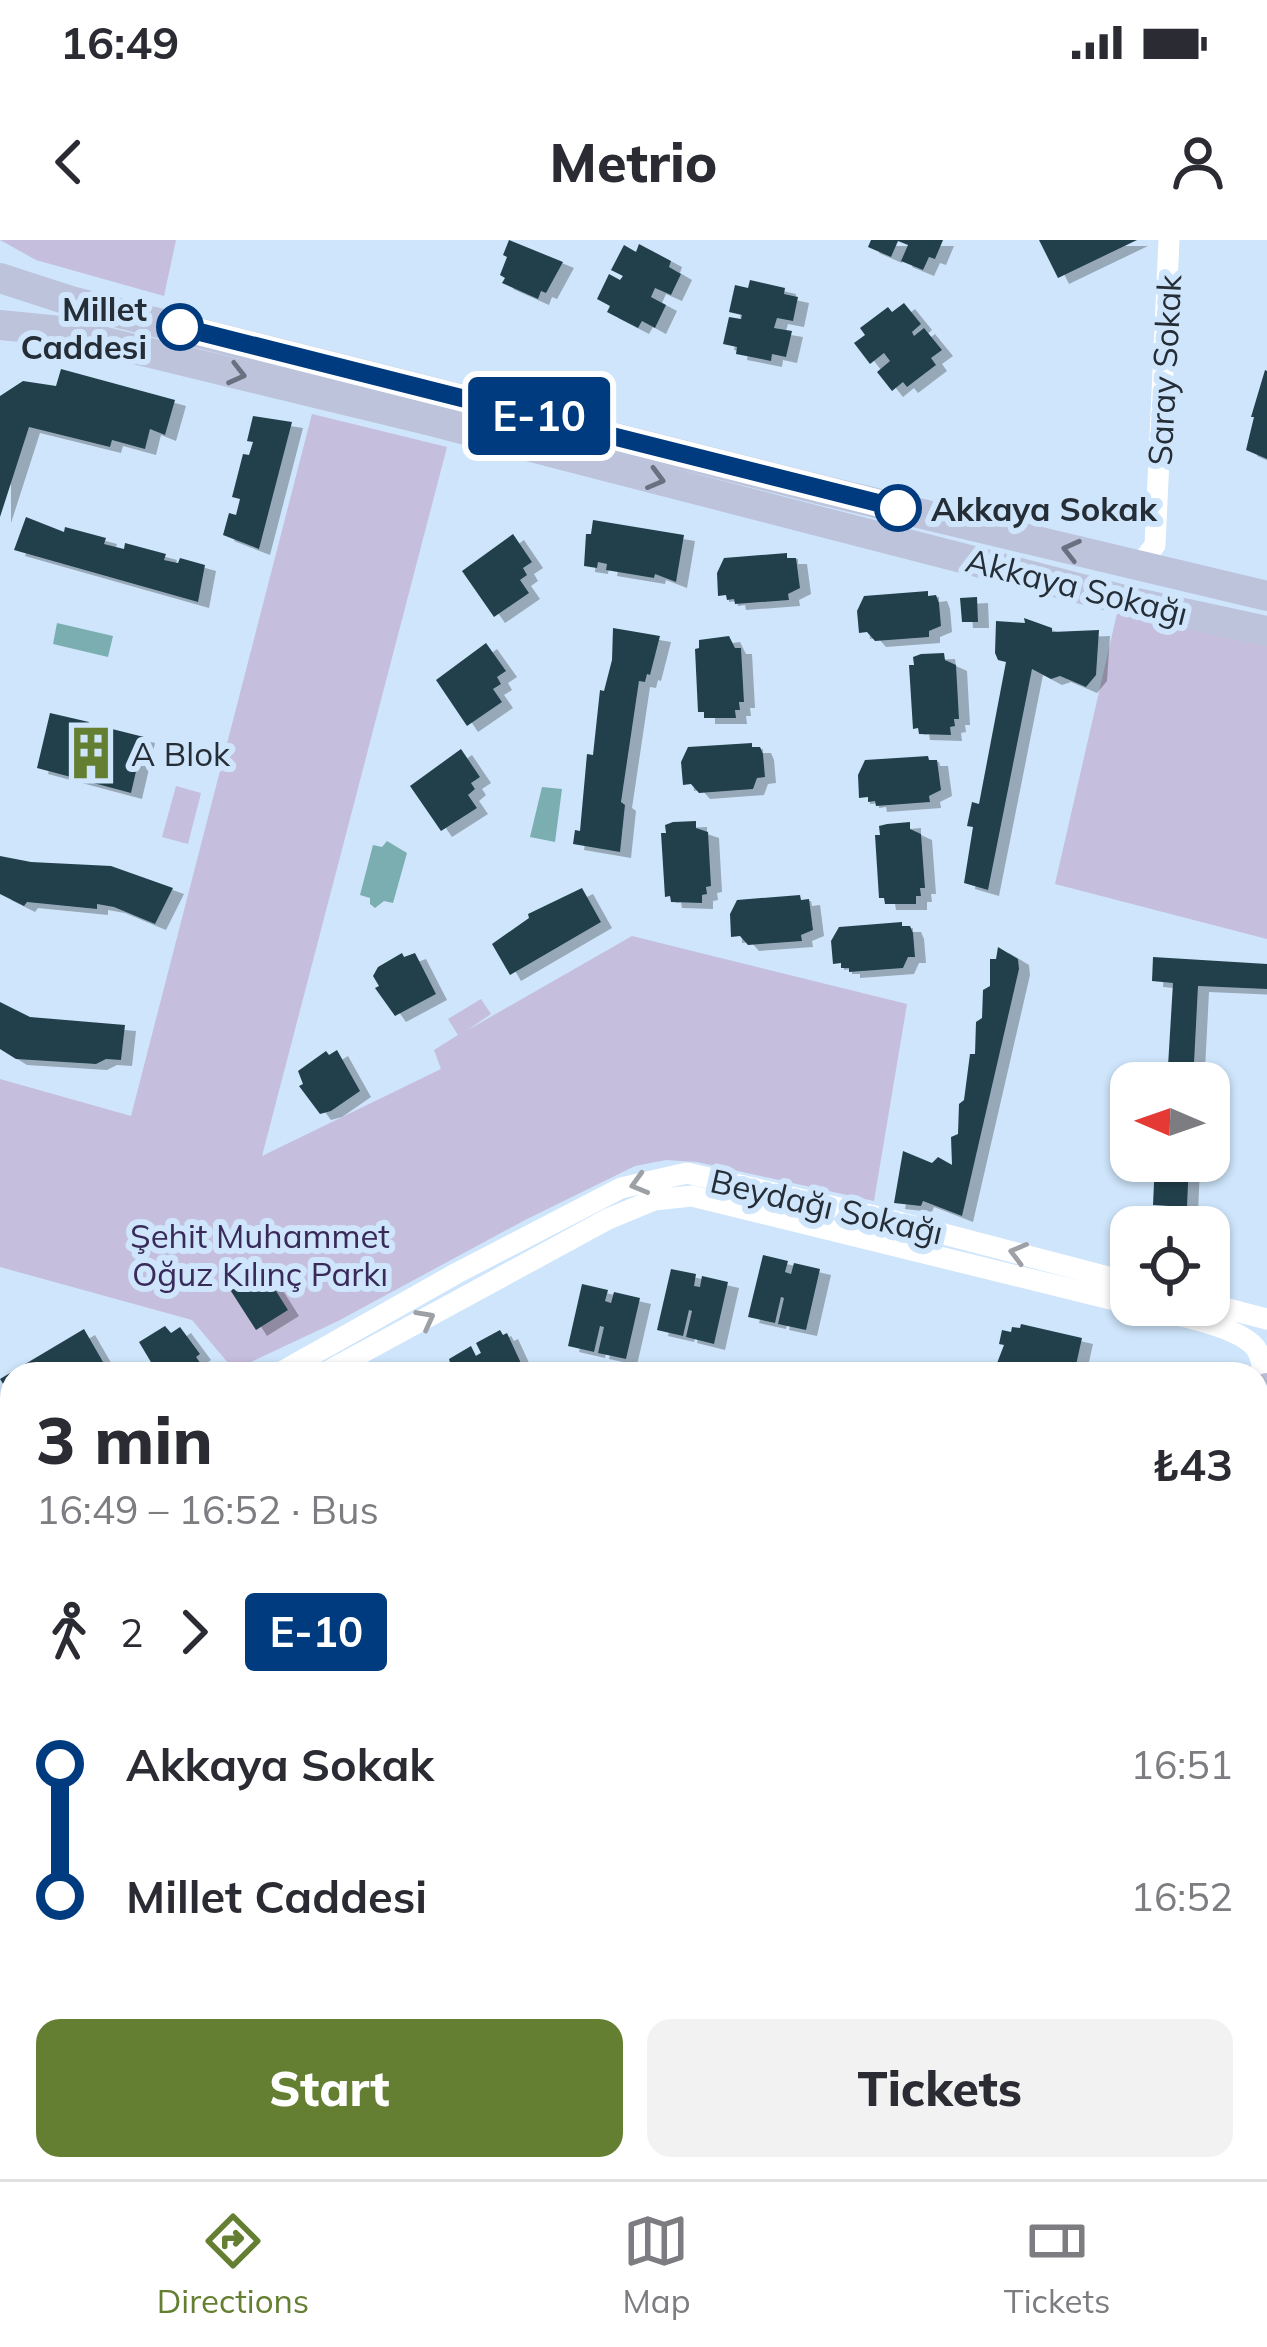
<!DOCTYPE html>
<meta charset="utf-8">
<style>
:root{--surface:#fff;--page:#f2f2f3;--text:#2b2b33;--muted:#7c7c81;--line:#e1e1e2;--accent:#647f32}
body{margin:0;font-family:Mulish,sans-serif;background:var(--page);color:var(--text);height:100vh;display:flex;flex-direction:column;font-size:45px;white-space:nowrap}
*{box-sizing:border-box;margin:0}
p{font-size:39px;color:var(--muted)}
.icon{flex:none;width:66px;height:66px;fill:none;stroke:currentColor;stroke-width:2;stroke-linecap:round;stroke-linejoin:round}
.map{position:relative;flex:1;overflow:hidden}
.details{position:absolute;left:0px;top:1122px;width:1269px;height:819px;display:flex;flex-direction:column;background:var(--surface);border-radius:36px 36px 0 0;box-shadow:0 3px 9px #0004}
.details>*{flex:none}
.badge{padding:0 24px;border-radius:9px;font-size:42px;line-height:78px}
.needle{width:78px;rotate:272deg}
.tools{position:absolute;left:1110px;top:822px;display:grid;gap:24px}
.tools a{display:grid;place-items:center;width:120px;height:120px;border-radius:24px;background:var(--surface);box-shadow:0 3px 9px #0004;font-size:60px}
.map>.badge{position:absolute;translate:-50% -50%;box-shadow:0 0 0 6px #fff}
.legs{display:flex;align-items:center;gap:18px;height:132px;padding:0 36px;font-size:39px}
.legs p{margin-inline-start:auto}
.head{display:flex;align-items:center;justify-content:space-between;height:204px;padding:0 36px}
h1{font-size:66px;font-weight:800;line-height:90px}
.cta{display:flex;gap:24px;margin-top:auto;padding:24px 36px}
.cta a{flex:1;height:138px;border-radius:24px;background:var(--accent);color:#fff;font-size:48px;font-weight:800;line-height:138px;text-align:center}
.cta a+a{background:var(--page);color:var(--text)}
ul{padding:0 36px;list-style:none}
li{display:flex;align-items:center;gap:42px;height:132px;font-size:45px}
li i{display:grid;place-items:center;width:18px;height:100%;margin:0 15px;background:currentColor}
li i::after{content:'';width:30px;height:30px;margin:-15px;border:9px solid;border-radius:50%;background:var(--surface)}
li p{margin-inline-start:auto}
li:first-child i{background:linear-gradient(#0000 50%,currentColor 0)}
li:last-child i{background:linear-gradient(currentColor 50%,#0000 0)}
.status{display:flex;justify-content:space-between;align-items:center;height:84px;padding:0 60px;background:var(--surface);direction:ltr}
.status svg{height:33px;fill:currentColor}
header{display:flex;justify-content:space-between;align-items:center;height:156px;padding:0 36px;background:var(--surface);font-size:54px;font-weight:800}
.dock{display:flex;justify-content:space-around;align-items:center;height:168px;border-top:3px solid var(--line);background:var(--surface);font-size:33px;color:var(--muted)}
.dock a{display:grid;justify-items:center;gap:6px}
.dock .on{color:var(--accent)}
.map>svg:first-child{display:block}
</style>
<div class="status"><b>16:49</b><svg viewBox="0 0 49 12"><path d="M0 12V9h3v3zM5 12V6h3v6zM10 12V3h3v9zM15 12V0h3v12zM26 1h20v11H26zM47 4h2v5h-2z"/></svg></div>
<header><svg class="icon" aria-label="back" viewBox="0 0 24 24"><path d="M15 5l-7 7 7 7"/></svg>Metrio<svg class="icon" aria-label="person" viewBox="0 0 24 24"><circle cx="12" cy="8" r="4"/><path d="M4 21q1-7 8-7t8 7"/></svg></header>
<div class="map">
<svg width="1267" height="1939" viewBox="0 0 1267 1939">
<defs>
<filter id="shadow"><feDropShadow dx="11" dy="6" stdDeviation="0" flood-color="#0004"/></filter>
</defs>
<rect width="100%" height="100%" fill="#cee5fb"/>
<path fill="#c5bedd" d="M 0,0 L 176,0 L 164,56 L 36,20 Z
M 312,174 L 447,207 L 262,916 L 441,829 L 434,810 L 458,795 L 448,779 L 481,759 L 491,774 L 466,791 L 632,696 L 907,764 L 874,961 L 697,922 L 666,920 L 635,926 L 525,980 L 338,1081 L 234,1130 L 192,1080 L 0,1027 L 0,839 L 131,876 Z
M 1118,369 L 1267,406 L 1267,699 L 1055,644 Z
M 176,546 L 201,553 L 188,604 L 162,597 Z
M 12,1293 L 12,1532 L 0,1539 L 0,1295 Z
M 0,1855 L 12,1862 L 12,1929 L 129,1929 L 147,1939 L 8,1939 L 0,1935 Z
M 623,1929 L 754,1929 L 764,1939 L 632,1939 Z"/>
<path fill="#7baeb0" d="M 57,383 L 113,396 L 108,417 L 53,404 Z
M 542,547 L 562,549 L 555,602 L 530,597 Z
M 387,601 L 407,613 L 393,663 L 384,661 L 375,668 L 370,664 L 370,658 L 360,655 L 373,605 L 382,607 Z"/>
<path fill="#23404b" filter="url(#shadow)" d="M 509,0 L 563,22 L 546,53 L 541,51 L 538,59 L 502,43 L 505,38 L 500,35 L 507,17 L 503,15 Z
M 871,0 L 943,0 L 935,19 L 929,17 L 923,30 L 901,21 L 908,5 L 898,1 L 891,17 L 868,7 Z
M 1039,0 L 1137,0 L 1058,38 Z
M 639,4 L 671,21 L 669,27 L 681,34 L 671,55 L 655,48 L 651,57 L 666,65 L 655,88 L 642,81 L 638,88 L 607,72 L 610,66 L 597,59 L 609,34 L 620,40 L 623,36 L 611,30 L 624,5 L 636,12 Z
M 750,40 L 785,48 L 784,54 L 798,57 L 793,81 L 777,78 L 774,88 L 792,91 L 786,117 L 772,114 L 771,121 L 736,114 L 737,107 L 723,104 L 729,77 L 741,79 L 742,75 L 729,72 L 735,45 L 748,48 Z
M 904,63 L 921,84 L 912,92 L 914,96 L 924,88 L 942,110 L 931,118 L 936,125 L 907,147 L 903,142 L 892,151 L 877,132 L 890,121 L 884,113 L 870,124 L 854,103 L 865,95 L 860,88 L 888,67 L 892,72 Z
M 61,129 L 175,160 L 165,195 L 150,189 L 145,209 L 112,200 L 110,207 L 29,187 L 0,277 L 0,156 L 23,141 L 56,146 Z
M 1265,130 L 1267,131 L 1267,219 L 1246,210 L 1254,177 L 1251,177 Z
M 253,176 L 292,182 L 259,309 L 223,295 L 229,273 L 236,275 L 240,259 L 232,257 L 243,214 L 249,215 L 253,202 L 247,201 Z
M 26,277 L 64,292 L 65,287 L 106,298 L 104,304 L 124,309 L 125,303 L 166,314 L 164,320 L 178,323 L 180,318 L 205,325 L 198,362 L 14,310 Z
M 593,280 L 684,295 L 676,342 L 655,334 L 654,338 L 606,330 L 607,324 L 598,322 L 597,328 L 584,326 L 586,294 L 591,294 Z
M 513,294 L 532,322 L 523,328 L 527,335 L 520,340 L 529,353 L 494,377 L 462,331 Z
M 787,313 L 787,318 L 796,318 L 800,348 L 788,354 L 789,360 L 735,364 L 734,359 L 727,360 L 726,355 L 718,356 L 717,333 L 724,318 Z
M 928,351 L 928,356 L 936,355 L 939,363 L 941,386 L 929,391 L 929,397 L 875,401 L 867,392 L 859,393 L 857,371 L 864,356 Z
M 977,357 L 978,382 L 962,382 L 960,358 Z
M 1024,378 L 1052,388 L 1052,392 L 1099,390 L 1096,435 L 1086,447 L 1060,436 L 1051,439 L 1032,429 L 988,650 L 964,643 L 973,587 L 967,586 L 972,562 L 979,564 L 1006,422 L 998,420 L 995,413 L 996,381 L 1025,383 Z
M 613,388 L 660,396 L 650,435 L 647,434 L 645,442 L 639,441 L 621,562 L 625,565 L 620,612 L 573,604 L 575,590 L 580,591 L 587,514 L 593,515 L 600,450 L 604,451 L 612,420 Z
M 729,396 L 735,408 L 741,408 L 744,462 L 739,462 L 740,470 L 735,470 L 736,478 L 704,478 L 704,472 L 698,472 L 695,409 L 699,408 L 699,400 Z
M 486,403 L 506,431 L 497,437 L 501,444 L 493,449 L 502,462 L 467,486 L 436,440 Z
M 944,413 L 945,420 L 956,425 L 959,479 L 954,479 L 955,486 L 950,487 L 951,495 L 919,494 L 918,488 L 913,489 L 909,425 L 914,425 L 913,417 L 921,414 Z
M 50,473 L 89,482 L 86,492 L 106,497 L 108,488 L 144,497 L 131,553 L 37,528 Z
M 752,503 L 752,507 L 760,507 L 763,514 L 765,537 L 757,538 L 753,549 L 699,553 L 691,544 L 683,545 L 681,522 L 688,507 Z
M 461,509 L 480,537 L 471,543 L 475,549 L 468,555 L 477,568 L 441,591 L 410,546 Z
M 928,516 L 929,520 L 937,520 L 941,550 L 929,556 L 930,562 L 876,566 L 875,561 L 868,562 L 868,557 L 859,558 L 858,535 L 865,520 Z
M 696,581 L 696,588 L 708,592 L 711,646 L 706,647 L 707,654 L 702,655 L 702,663 L 671,662 L 670,656 L 665,657 L 661,593 L 666,593 L 665,585 L 673,582 Z
M 910,582 L 910,589 L 921,594 L 925,648 L 920,648 L 921,656 L 916,656 L 916,664 L 885,664 L 884,658 L 879,658 L 875,595 L 880,595 L 879,586 L 887,584 Z
M 0,616 L 31,622 L 111,626 L 173,648 L 155,684 L 114,667 L 97,664 L 97,669 L 27,662 L 24,666 L 0,654 Z
M 582,648 L 601,682 L 510,735 L 492,704 L 529,678 L 528,674 Z
M 800,655 L 801,660 L 809,659 L 813,690 L 801,695 L 802,701 L 748,705 L 740,696 L 731,697 L 730,674 L 737,660 Z
M 902,682 L 902,686 L 910,686 L 913,693 L 915,717 L 908,717 L 903,728 L 849,732 L 849,728 L 841,728 L 841,723 L 833,724 L 831,701 L 839,687 Z
M 998,707 L 1018,719 L 1019,729 L 962,976 L 923,961 L 921,966 L 894,963 L 903,911 L 932,923 L 938,917 L 952,925 L 951,897 L 958,894 L 959,864 L 964,860 L 970,814 L 975,814 L 976,782 L 982,778 L 983,750 L 990,746 L 990,719 L 996,719 Z
M 402,713 L 404,717 L 415,713 L 436,754 L 395,776 L 375,748 L 379,746 L 373,736 L 378,727 Z
M 1153,717 L 1267,724 L 1267,749 L 1198,746 L 1193,843 L 1167,843 L 1173,743 L 1152,741 Z
M 0,762 L 30,777 L 125,785 L 121,820 L 106,819 L 96,824 L 16,819 L 0,809 Z
M 337,810 L 360,851 L 331,871 L 320,874 L 299,846 L 303,844 L 298,831 L 326,811 L 329,815 Z
M 1155,921 L 1189,921 L 1187,967 L 1153,965 Z
M 763,1015 L 788,1021 L 785,1032 L 791,1034 L 794,1023 L 820,1029 L 806,1090 L 778,1084 L 784,1058 L 781,1057 L 775,1083 L 748,1077 Z
M 259,1024 L 288,1070 L 256,1090 L 227,1045 Z
M 671,1029 L 696,1034 L 694,1046 L 700,1047 L 702,1036 L 728,1042 L 714,1104 L 686,1097 L 692,1071 L 689,1070 L 683,1096 L 657,1090 Z
M 582,1044 L 608,1050 L 605,1061 L 611,1063 L 614,1052 L 640,1058 L 626,1119 L 598,1113 L 604,1087 L 600,1086 L 594,1112 L 568,1106 Z
M 1021,1084 L 1082,1098 L 1074,1134 L 994,1131 L 1004,1105 L 999,1104 L 1002,1090 L 1011,1092 L 1012,1087 L 1020,1088 Z
M 165,1086 L 171,1093 L 180,1087 L 200,1114 L 196,1117 L 201,1124 L 190,1130 L 193,1134 L 158,1134 L 139,1102 Z
M 84,1089 L 110,1134 L 12,1134 L 12,1158 L 0,1139 Z
M 500,1090 L 503,1095 L 507,1093 L 526,1134 L 453,1134 L 449,1119 L 471,1106 L 476,1116 L 481,1113 L 476,1103 Z
M 1257,1750 L 1267,1761 L 1267,1835 L 1257,1824 Z
M 452,1929 L 510,1929 L 499,1939 L 442,1939 Z
M 1113,1929 L 1161,1929 L 1179,1939 L 1107,1939 Z"/>
<g fill="none" stroke-linecap="round" stroke-linejoin="round">
<path stroke="#fff" stroke-width="21" d="M 1139,326 L 1155,305 L 1169,0
M 1209,1064 L 1267,1079
M 1133,1065 C 1163,1073 1233,1083 1254,1106 C 1265,1119 1263,1138 1261,1153
M 278,1134 L 457,1033 L 621,948 L 687,933 L 875,976 L 1131,1043
M 323,1134 L 608,979 L 654,960 L 692,956 L 1131,1064
M 0,1253 L 12,1250
M 0,1274 L 12,1271
M 1257,1839 L 1267,1850
M 788,1929 L 797,1939
M 1004,1929 L 1023,1939
M 859,1939 L 860,1929"/>
<path stroke="#bcc3db" stroke-width="30" d="M 0,38 L 71,61 L 826,251 L 1267,356
M 0,85 L 60,91 L 427,180 L 1132,362 L 1267,391
M 1257,1157 L 1267,1148
M 333,1939 L 346,1929
M 363,1939 L 375,1929"/>
</g>
<defs><path id="oneway-chevron" d="M-2-3.5L2.5 0L-2 3.5" fill="none" stroke-width="1.6" stroke-linecap="round" stroke-linejoin="round" transform="scale(3)"/></defs>
<g stroke="#697080">
<use href="#oneway-chevron" transform="translate(237 134) rotate(14)"/>
<use href="#oneway-chevron" transform="translate(656 239) rotate(15)"/>
<use href="#oneway-chevron" transform="translate(1071 310) rotate(-166)"/>
</g>
<g stroke="#9da0a5">
<use href="#oneway-chevron" transform="translate(639 944) rotate(164)"/>
<use href="#oneway-chevron" transform="translate(1018 1013) rotate(-165)"/>
<use href="#oneway-chevron" transform="translate(426 1079) rotate(-28)"/>
</g>
<g fill="none" stroke-linecap="round" stroke-linejoin="round">
<defs>
<path id="line-1" d="M 180,87 L 898,268"/>
</defs>
<use href="#line-1" stroke="#fff" stroke-width="27"/>
<use href="#line-1" stroke="#003b80" stroke-width="18"/>
</g>
<defs>
<symbol id="building-bare" viewBox="-9 -9 18 18"><path d="M-4-6H4V6H1V3H-1V6H-4ZM-2.5-4.3h1.7v1.8h-1.7ZM.8-4.3h1.7v1.8H.8ZM-2.5-1h1.7V.8h-1.7ZM.8-1h1.7V.8H.8Z" fill="#647f32" stroke="#cee5fb" stroke-width="2.5" paint-order="stroke"/></symbol>
</defs>
<g fill-rule="evenodd">
<use href="#building-bare" x="53" y="475" width="76" height="76"/>
</g>
<g fill="#fff" stroke="#003b80" stroke-width="6">
<circle cx="180" cy="87" r="21"/>
<circle cx="898" cy="268" r="21"/>
</g>
<g text-anchor="middle" dominant-baseline="central" stroke-width="12" stroke-linejoin="round" paint-order="stroke">
<g font-size="33" font-weight="bold" fill="#252d36" stroke="#cee5fb" text-anchor="end">
<text x="147" y="68">Millet<tspan x="147" dy="38">Caddesi</tspan></text>
<text x="931" y="268" text-anchor="start">Akkaya Sokak</text>
</g>
<g font-size="33" fill="#252d36" stroke="#cee5fb">
<text transform="translate(1164 130) rotate(-87)">Saray Sokak</text>
<text transform="translate(1077 346) rotate(14)">Akkaya Sokağı</text>
<text transform="translate(827 966) rotate(13)">Beydağı Sokağı</text>
</g>
<g font-size="33" fill="#252d36" stroke="#cee5fb" text-anchor="start">
<text x="131" y="513">A Blok</text>
</g>
<g font-size="33" fill="#392a5a" stroke="#cee5fb">
<text x="260" y="995">Şehit Muhammet<tspan x="260" dy="38">Oğuz Kılınç Parkı</tspan></text>
</g>
</g>
</svg>
<div class="tools">
<a><svg class="needle" viewBox="-14 -14 28 28"><path d="M0-13l5 13h-10z" fill="#e53935"/><path d="M0 13l5-13h-10z" fill="#7c7c81"/></svg></a>
<a><svg class="icon" aria-label="locate" viewBox="0 0 24 24"><circle cx="12" cy="12" r="6"/><path d="M12 2v4M12 18v4M2 12h4M18 12h4"/></svg></a>
</div>
<b class="badge" style="left:539px;top:176px;background:#003b80;color:#fff">E-10</b>
<section class="details">
<div class="head"><div><h1>3 min</h1><p>16:49 – 16:52 · Bus</p></div><b>₺43</b></div>
<div class="legs"><svg class="icon" aria-label="walk" viewBox="0 0 24 24"><circle cx="13" cy="4" r="2"/><path d="M13 8l-2 6 4 7M11 14l-3 7M7 12l3-4h3l4 4"/></svg>2<svg class="icon" aria-label="forward" viewBox="0 0 24 24"><path d="M9 5l7 7-7 7"/></svg><b class="badge" style="background:#003b80;color:#fff">E-10</b></div>
<ul>
<li><i style="color:#003b80"></i><b>Akkaya Sokak</b><p>16:51</p></li>
<li><i style="color:#003b80"></i><b>Millet Caddesi</b><p>16:52</p></li>
</ul>
<div class="cta"><a>Start</a><a>Tickets</a></div>
</section>
</div>
<nav class="dock">
<a class="on"><svg class="icon" aria-label="directions" viewBox="0 0 24 24"><path d="M12 3l9 9-9 9-9-9zM9 14v-3h6M13 9l2 2-2 2"/></svg>Directions</a>
<a><svg class="icon" aria-label="map" viewBox="0 0 24 24"><path d="M3 6l6-2 6 2 6-2v14l-6 2-6-2-6 2zM9 4v14M15 6v14"/></svg>Map</a>
<a><svg class="icon" aria-label="tickets" viewBox="0 0 24 24"><path d="M3 7h18v10H3zM15 7v10"/></svg>Tickets</a>
</nav>
